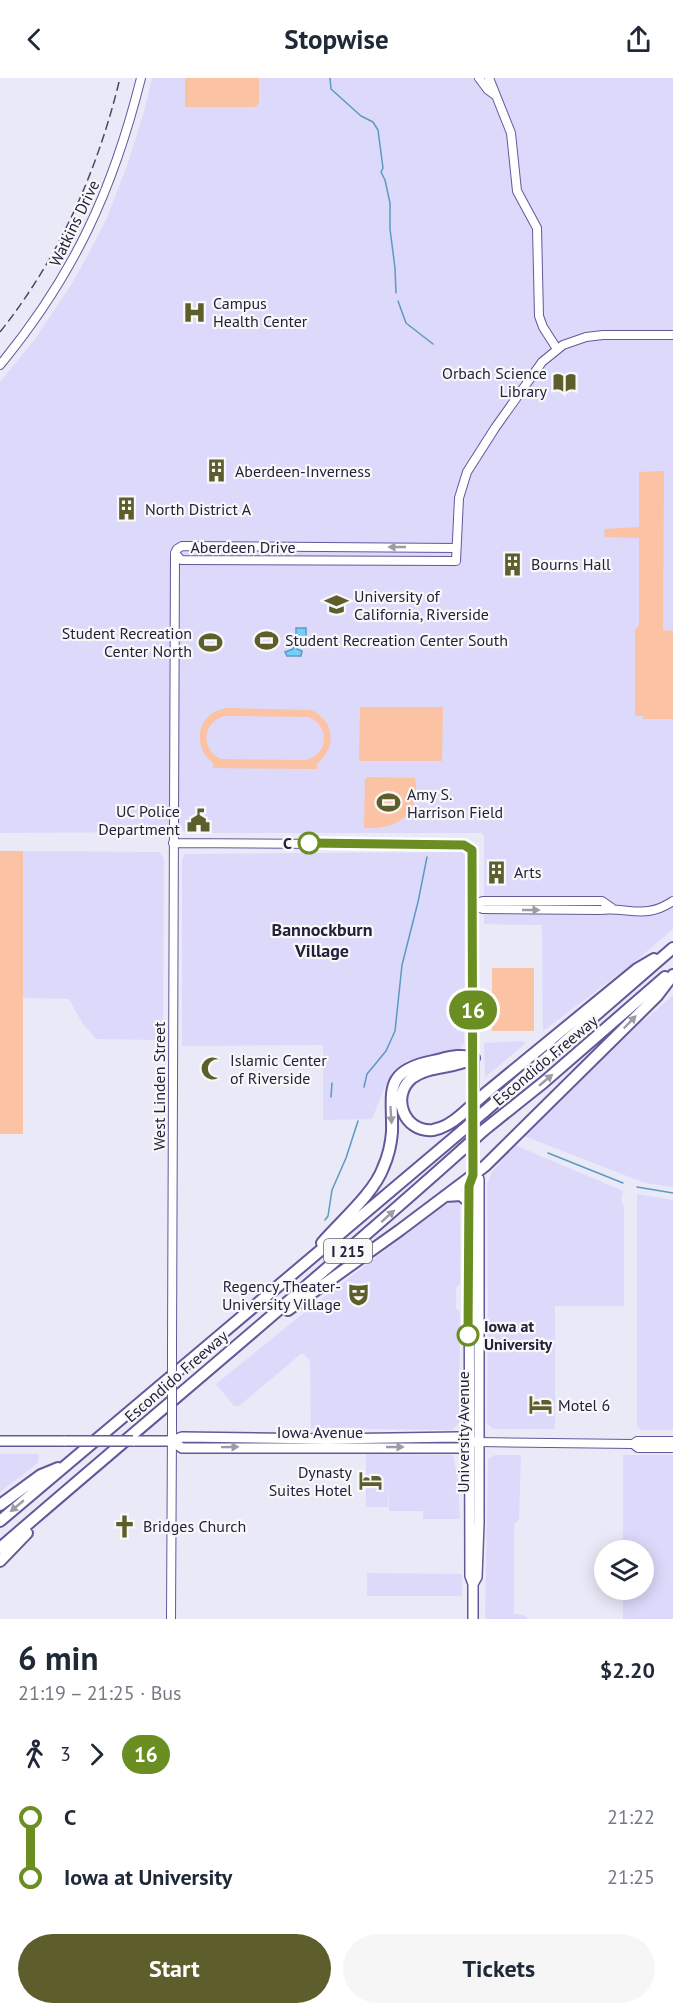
<!DOCTYPE html>
<meta charset="utf-8">
<style>
:root{--surface:#fff;--page:#f6f6f7;--text:#1f2937;--muted:#747a83;--accent:#5d5e2b}
body{margin:0;font-family:"PT Sans",sans-serif;background:var(--page);color:var(--text);height:100vh;display:flex;flex-direction:column;font-size:22px;white-space:nowrap}
*{box-sizing:border-box;margin:0}
p{font-size:20px;color:var(--muted)}
.icon{flex:none;width:33px;height:33px;fill:none;stroke:currentColor;stroke-width:2;stroke-linecap:round;stroke-linejoin:round}
.map{position:relative;height:1541px;overflow:hidden}
.sheet{display:flex;flex-direction:column;background:var(--surface);flex:1}
.sheet>*{flex:none}
.badge{padding:0 12px;border-radius:20px;font-size:21px;line-height:39px}
.controls{position:absolute;left:594px;top:1462px;display:grid;gap:12px}
.controls a{display:grid;place-items:center;width:60px;height:60px;border-radius:50%;background:var(--surface);box-shadow:0 3px 15px #0003;font-size:30px}
.map>.badge{position:absolute;translate:-50% -50%;box-shadow:0 0 0 3px #fff}
.legs{display:flex;align-items:center;gap:9px;height:66px;padding:0 18px;font-size:20px}
.legs p{margin-inline-start:auto}
.summary{display:flex;align-items:center;justify-content:space-between;height:102px;padding:0 18px}
h1{font-size:33px;font-weight:700;line-height:45px}
.button{display:flex;gap:12px;margin-top:auto;padding:12px 18px}
.button a{flex:1;height:69px;border-radius:36px;background:var(--accent);color:#fff;font-size:24px;font-weight:700;line-height:69px;text-align:center}
.button a+a{background:var(--page);color:var(--text)}
ul{padding:0 18px;list-style:none}
li{display:flex;align-items:center;gap:21px;height:60px;font-size:22px}
li i{display:grid;place-items:center;width:9px;height:100%;margin:0 8px;background:currentColor}
li i::after{content:'';width:15px;height:15px;margin:-8px;border:4px solid;border-radius:50%;background:var(--surface)}
li p{margin-inline-start:auto}
li:first-child i{background:linear-gradient(#0000 50%,currentColor 0)}
li:last-child i{background:linear-gradient(currentColor 50%,#0000 0)}
header{display:flex;justify-content:space-between;align-items:center;height:78px;padding:0 18px;background:var(--surface);font-size:27px;font-weight:700}
.map>svg:first-child{display:block}
</style>
<header><svg class="icon" aria-label="back" viewBox="0 0 24 24"><path d="M15 5l-7 7 7 7"/></svg>Stopwise<svg class="icon" aria-label="share" viewBox="0 0 24 24"><path d="M12 15V3M7 8l5-5 5 5M5 13v7h14v-7"/></svg></header>
<div class="map">
<svg width="673" height="1541" viewBox="0 0 673 1541">
<rect width="100%" height="100%" fill="#eae9f8"/>
<path fill="#dcd9fa" d="M 152,0 L 673,0 L 673,851 L 632,886 L 543,953 L 542,847 L 484,846 L 484,758 L 482,755 L 185,755 L 182,751 L 163,752 L 160,754 L 0,755 L 0,304 L 35,261 L 73,204 L 91,171 L 106,142 L 127,88 L 144,34 Z
M 0,773 L 159,774 L 164,781 L 163,960 L 160,962 L 96,961 L 83,946 L 69,921 L 23,920 L 23,1056 L 0,1056 Z
M 462,774 L 465,777 L 464,965 L 459,972 L 408,982 L 394,992 L 385,1009 L 372,1041 L 323,1042 L 323,967 L 182,968 L 182,781 L 185,776 Z
M 673,917 L 673,1109 L 645,1105 L 524,1058 L 640,940 L 646,941 Z
M 521,963 L 526,965 L 485,999 L 484,965 Z
M 515,1067 L 623,1113 L 621,1122 L 624,1130 L 624,1228 L 555,1228 L 555,1351 L 493,1351 L 487,1345 L 488,1229 L 487,1106 L 492,1094 Z
M 637,1116 L 673,1122 L 673,1352 L 642,1352 L 637,1348 Z
M 451,1122 L 458,1123 L 460,1127 L 460,1206 L 456,1210 L 456,1230 L 460,1235 L 459,1345 L 452,1352 L 311,1350 L 310,1282 L 302,1275 L 239,1328 L 234,1328 L 216,1306 L 315,1226 Z
M 0,1376 L 39,1376 L 38,1385 L 0,1414 Z
M 366,1376 L 453,1377 L 458,1403 L 460,1441 L 423,1441 L 423,1433 L 389,1433 L 389,1400 L 388,1429 L 366,1429 Z
M 495,1377 L 521,1377 L 519,1441 L 514,1447 L 514,1536 L 524,1537 L 528,1541 L 485,1541 L 488,1381 Z
M 623,1377 L 673,1377 L 673,1541 L 623,1541 L 623,1512 L 644,1512 L 644,1473 L 623,1473 Z
M 367,1495 L 462,1496 L 462,1518 L 367,1518 Z"/>
<path fill="#fbc3a4" fill-rule="evenodd" d="M 185,0 L 259,0 L 259,25 L 255,29 L 185,29 Z
M 664,393 L 663,552 L 673,553 L 673,641 L 643,641 L 643,638 L 635,638 L 635,552 L 639,547 L 639,460 L 605,459 L 604,451 L 639,449 L 639,394 Z
M 360,629 L 443,629 L 442,683 L 359,683 Z
M 228,630 L 311,632 C 335,642 337,670 317,686 L 317,691 L 213,690 L 213,685 C 190,667 198,633 228,630 ZM 225,638 L 309,639 C 330,649 329,676 306,682 L 221,681 C 200,671 202,644 225,638 Z
M 367,699 L 415,700 C 422,735 397,753 364,750 L 365,702 Z
M 0,773 L 23,773 L 23,1056 L 0,1056 Z
M 492,890 L 534,890 L 534,953 L 492,953 Z"/>
<path fill="#73cffa" stroke="#5c9ac1" stroke-width="1.5" d="M 296,550 L 306,550 L 306,567 L 296,567 L 297,571 L 302,573 L 301,578 L 287,578 L 285,574 L 293,571 L 294,564 L 296,564 Z"/>
<g fill="none" stroke-linecap="round" stroke-linejoin="round">
<path stroke="#5c9ac1" stroke-width="1.5" d="M 330,0 L 331,11 L 361,38 L 373,44 L 378,52 L 383,90 L 381,94 L 385,102 L 390,125 L 390,151 L 395,190 L 396,215
M 398,223 L 406,245 L 433,266
M 364,1009 L 367,996 L 386,973 L 395,953 L 402,887 L 418,824 L 427,779
M 331,1019 L 332,1005
M 548,1075 L 623,1105
M 637,1109 L 673,1115
M 325,1142 L 328,1138 L 332,1112 L 346,1080 L 358,1043"/>
<path stroke="#c3c1d2" stroke-width="9" stroke-dasharray="9 4.5" stroke-linecap="butt" d="M 473,1076 L 474,1022"/>
<defs>
<path id="secondary" d="M 479,0 L 488,12 L 495,17
M 489,0 L 511,55 L 517,113 L 537,150 L 539,238 L 543,249 L 557,271
M 0,287 C 74,197 113,112 141,0
M 175,475 L 181,482 L 456,483 L 459,420 L 467,394 L 495,350 L 542,284 L 563,267 L 586,259 L 603,257 L 673,257
M 175,475 L 177,471 L 182,468 L 456,470
M 173,765 L 464,767 L 470,770 L 473,776 L 474,980
M 473,827 L 483,831 L 600,832 C 630,829 645,842 673,823
M 473,827 L 483,823 L 602,823 L 612,830
M 172,1270 L 175,475
M 479,1364 L 633,1366 L 637,1363 L 673,1363
M 633,1366 L 638,1370 L 673,1370
M 171,1541 L 172,1350"/>
<path id="primary" d="M 474,980 L 474,1022
M 473,1076 L 473,1097 L 469,1108 L 470,1498 L 473,1506 L 473,1541
M 473,1097 L 479,1101 L 479,1445 L 477,1499 L 473,1506
M 0,1363 L 65,1363
M 133,1363 L 172,1363 L 182,1359 L 328,1361 L 459,1359 L 468,1364 L 473,1364
M 172,1363 L 182,1370 L 460,1370 L 468,1364"/>
<path id="highway" d="M 487,1014 L 637,891 L 654,881
M 484,1034 L 673,870
M 461,1037 C 453,1044 444,1050 433,1052 C 404,1055 390,1018 412,1000 C 429,987 455,991 474,980
M 484,1052 L 544,1004 L 665,899
M 445,1118 L 461,1117 L 469,1124
M 322,1165 C 340,1144 374,1115 383,1090 C 388,1079 391,1067 392,1054 C 393,1014 382,993 433,983 C 447,980 460,975 474,980
M 288,1232 L 400,1152 L 485,1088 L 657,918 L 673,897
M 0,1427 L 41,1397 L 58,1390
M 0,1443 L 463,1052
M 0,1470 C 154,1337 311,1207 463,1071
M 0,1483 L 27,1455"/>
</defs>
<use href="#secondary" stroke="#64589a" stroke-width="10"/>
<use href="#primary" stroke="#64589a" stroke-width="12"/>
<use href="#highway" stroke="#64589a" stroke-width="14"/>
<use href="#secondary" stroke="#fff" stroke-width="8"/>
<use href="#primary" stroke="#fff" stroke-width="9"/>
<use href="#highway" stroke="#fff" stroke-width="10"/>
<path stroke="#4c4862" stroke-width="1.5" stroke-dasharray="9 4.5" stroke-linecap="butt" d="M 0,254 C 59,180 98,92 120,0"/>
<defs>
<path id="secondary-bridge" d="M 172,1350 L 172,1270"/>
<path id="primary-bridge" d="M 65,1363 L 133,1363"/>
<path id="highway-bridge" d="M 461,1037 L 487,1014
M 463,1052 L 484,1034
M 463,1071 L 484,1052"/>
</defs>
<use href="#secondary-bridge" stroke="#64589a" stroke-width="10" stroke-linecap="butt"/>
<use href="#primary-bridge" stroke="#64589a" stroke-width="12" stroke-linecap="butt"/>
<use href="#highway-bridge" stroke="#64589a" stroke-width="14" stroke-linecap="butt"/>
<use href="#secondary-bridge" stroke="#fff" stroke-width="8"/>
<use href="#primary-bridge" stroke="#fff" stroke-width="9"/>
<use href="#highway-bridge" stroke="#fff" stroke-width="10"/>
</g>
<defs><path id="oneway-solid" d="M-6-.8H1V-3.2L6.5 0L1 3.2V.8H-6Z" transform="scale(1.5)"/></defs>
<g fill="#9d9ba7">
<use href="#oneway-solid" transform="translate(397 469) rotate(-180)"/>
<use href="#oneway-solid" transform="translate(531 832)"/>
<use href="#oneway-solid" transform="translate(630 944) rotate(-46)"/>
<use href="#oneway-solid" transform="translate(546 1002) rotate(-40)"/>
<use href="#oneway-solid" transform="translate(391 1037) rotate(86)"/>
<use href="#oneway-solid" transform="translate(388 1138) rotate(-42)"/>
<use href="#oneway-solid" transform="translate(230 1369) rotate(-1)"/>
<use href="#oneway-solid" transform="translate(395 1369)"/>
<use href="#oneway-solid" transform="translate(17 1428) rotate(140)"/>
</g>
<g fill="none" stroke-linecap="round" stroke-linejoin="round">
<defs>
<path id="line-1" d="M 309,765 L 464,767 L 472,772 L 473,1097 L 469,1108 L 468,1257"/>
</defs>
<use href="#line-1" stroke="#fff" stroke-width="14"/>
<use href="#line-1" stroke="#6b8e23" stroke-width="9"/>
</g>
<defs>
<symbol id="hospital-bare" viewBox="-9 -9 18 18"><path d="M-5-5h3v3.5h4V-5h3V5h-3V1.5h-4V5h-3Z" fill="#5d5e2b" stroke="#f8f8f8" stroke-width="2.5" paint-order="stroke"/></symbol>
<symbol id="library-bare" viewBox="-9 -9 18 18"><path d="M-6-4Q-3-5.5-.7-3.5V5Q-3 3-6 4ZM6-4Q3-5.5 .7-3.5V5Q3 3 6 4Z" fill="#5d5e2b" stroke="#f8f8f8" stroke-width="2.5" paint-order="stroke"/></symbol>
<symbol id="building-bare" viewBox="-9 -9 18 18"><path d="M-4-6H4V6H1V3H-1V6H-4ZM-2.5-4.3h1.7v1.8h-1.7ZM.8-4.3h1.7v1.8H.8ZM-2.5-1h1.7V.8h-1.7ZM.8-1h1.7V.8H.8Z" fill="#5d5e2b" stroke="#f8f8f8" stroke-width="2.5" paint-order="stroke"/></symbol>
<symbol id="university-bare" viewBox="-9 -9 18 18"><path d="M0-5L7-2L0 1L-7-2ZM-4 1L0 2.5L4 1V4Q0 6-4 4Z" fill="#5d5e2b" stroke="#f8f8f8" stroke-width="2.5" paint-order="stroke"/></symbol>
<symbol id="stadium-bare" viewBox="-9 -9 18 18"><path d="M0-5a6.5 5 0 1 0 0 10a6.5 5 0 1 0 0-10ZM-3.5-1.8h7v3.6h-7Z" fill="#5d5e2b" stroke="#f8f8f8" stroke-width="2.5" paint-order="stroke"/></symbol>
<symbol id="civic-bare" viewBox="-9 -9 18 18"><path d="M-.6-6.5H3V-4.5H.6V-3L4-1V1h2V6H-6V1h2V-1L-.6-3ZM-1.2 2.5V6h2.4V2.5Z" fill="#5d5e2b" stroke="#f8f8f8" stroke-width="2.5" paint-order="stroke"/></symbol>
<symbol id="mosque-bare" viewBox="-9 -9 18 18"><path d="M3.5-4.9A6 6 0 1 0 3.5 4.9A5 5 0 1 1 3.5-4.9Z" fill="#5d5e2b" stroke="#f8f8f8" stroke-width="2.5" paint-order="stroke"/></symbol>
<symbol id="theatre-bare" viewBox="-9 -9 18 18"><path d="M-5-5.5Q0-4 5-5.5V0Q5 5 0 6Q-5 5-5 0ZM-3.3-2.5H-1v1.5H-3.3ZM1-2.5H3.3v1.5H1ZM-2.8 1Q0 5.5 2.8 1Z" fill="#5d5e2b" stroke="#f8f8f8" stroke-width="2.5" paint-order="stroke"/></symbol>
<symbol id="hotel-bare" viewBox="-9 -9 18 18"><path d="M-6-4.5h1.5V1H6V5H4.5V3h-9V5H-6ZM-4 0a1.8 1.8 0 1 1 3.6 0ZM.5 0V-2.5h3Q6-2.5 6 0Z" fill="#5d5e2b" stroke="#f8f8f8" stroke-width="2.5" paint-order="stroke"/></symbol>
<symbol id="church-bare" viewBox="-9 -9 18 18"><path d="M-1.2-6h2.4v3.5h3.3v2.4h-3.3V6h-2.4V-.1h-3.3v-2.4h3.3Z" fill="#5d5e2b" stroke="#f8f8f8" stroke-width="2.5" paint-order="stroke"/></symbol>
</defs>
<g fill-rule="evenodd">
<use href="#hospital-bare" x="178" y="218" width="33" height="33"/>
<use href="#library-bare" x="548" y="288" width="33" height="33"/>
<use href="#building-bare" x="200" y="376" width="33" height="33"/>
<use href="#building-bare" x="110" y="414" width="33" height="33"/>
<use href="#building-bare" x="496" y="470" width="33" height="33"/>
<use href="#university-bare" x="320" y="510" width="33" height="33"/>
<use href="#stadium-bare" x="250" y="546" width="33" height="33"/>
<use href="#stadium-bare" x="194" y="548" width="33" height="33"/>
<use href="#stadium-bare" x="372" y="708" width="33" height="33"/>
<use href="#civic-bare" x="182" y="726" width="33" height="33"/>
<use href="#building-bare" x="480" y="778" width="33" height="33"/>
<use href="#mosque-bare" x="196" y="974" width="33" height="33"/>
<use href="#theatre-bare" x="342" y="1200" width="33" height="33"/>
<use href="#hotel-bare" x="524" y="1310" width="33" height="33"/>
<use href="#hotel-bare" x="354" y="1386" width="33" height="33"/>
<use href="#church-bare" x="108" y="1432" width="33" height="33"/>
</g>
<g fill="#fff" stroke="#6b8e23" stroke-width="3">
<circle cx="309" cy="765" r="10"/>
<circle cx="468" cy="1257" r="10"/>
</g>
<g text-anchor="middle" dominant-baseline="central" stroke-width="4.5" stroke-linejoin="round" paint-order="stroke">
<rect fill="#f8f8f8" stroke="#646174" stroke-width="1.5" x="324" y="1161" width="48" height="24" rx="4.5"/>
<g font-size="15" font-weight="bold" fill="#25203c">
<text x="348" y="1173">I 215</text>
</g>
<g font-size="16" fill="#25203c" stroke="#f8f8f8">
<text transform="translate(74 145) rotate(-64)">Watkins Drive</text>
<text x="243" y="469">Aberdeen Drive</text>
<text transform="translate(545 982) rotate(-40)">Escondido Freeway</text>
<text transform="translate(159 1008) rotate(-90)">West Linden Street</text>
<text transform="translate(176 1298) rotate(-41)">Escondido Freeway</text>
<text x="320" y="1354">Iowa Avenue</text>
<text transform="translate(463 1354) rotate(-90)">University Avenue</text>
</g>
<g font-size="16" fill="#25203c" stroke="#f8f8f8" text-anchor="start">
<text x="213" y="225">Campus<tspan x="213" dy="18">Health Center</tspan></text>
<text x="547" y="295" text-anchor="end">Orbach Science<tspan x="547" dy="18">Library</tspan></text>
<text x="235" y="393">Aberdeen-Inverness</text>
<text x="145" y="431">North District A</text>
<text x="531" y="486">Bourns Hall</text>
<text x="354" y="518">University of<tspan x="354" dy="18">California, Riverside</tspan></text>
<text x="192" y="555" text-anchor="end">Student Recreation<tspan x="192" dy="18">Center North</tspan></text>
<text x="285" y="562">Student Recreation Center South</text>
<text x="407" y="716">Amy S.<tspan x="407" dy="18">Harrison Field</tspan></text>
<text x="180" y="733" text-anchor="end">UC Police<tspan x="180" dy="18">Department</tspan></text>
<text x="514" y="794">Arts</text>
<text x="230" y="982">Islamic Center<tspan x="230" dy="18">of Riverside</tspan></text>
<text x="341" y="1208" text-anchor="end">Regency Theater-<tspan x="341" dy="18">University Village</tspan></text>
<text x="558" y="1327">Motel 6</text>
<text x="352" y="1394" text-anchor="end">Dynasty<tspan x="352" dy="18">Suites Hotel</tspan></text>
<text x="143" y="1448">Bridges Church</text>
</g>
<g font-size="16" font-weight="bold" fill="#25203c" stroke="#f8f8f8" text-anchor="end">
<text x="292" y="765">C</text>
<text x="484" y="1248" text-anchor="start">Iowa at<tspan x="484" dy="18">University</tspan></text>
</g>
<g font-size="18" font-weight="bold" fill="#25203c" stroke="#f8f8f8">
<text x="322" y="851">Bannockburn<tspan x="322" dy="21">Village</tspan></text>
</g>
</g>
</svg>
<div class="controls">
<a><svg class="icon" aria-label="layers" viewBox="0 0 24 24"><path d="M12 4l9 5-9 5-9-5zM3 14l9 5 9-5"/></svg></a>
</div>
<b class="badge" style="left:473px;top:932px;background:#6b8e23;color:#fff">16</b>
</div>
<section class="sheet">
<div class="summary"><div><h1>6 min</h1><p>21:19 – 21:25 · Bus</p></div><b>$2.20</b></div>
<div class="legs"><svg class="icon" aria-label="walk" viewBox="0 0 24 24"><circle cx="13" cy="4" r="2"/><path d="M13 8l-2 6 4 7M11 14l-3 7M7 12l3-4h3l4 4"/></svg>3<svg class="icon" aria-label="forward" viewBox="0 0 24 24"><path d="M9 5l7 7-7 7"/></svg><b class="badge" style="background:#6b8e23;color:#fff">16</b></div>
<ul>
<li><i style="color:#6b8e23"></i><b>C</b><p>21:22</p></li>
<li><i style="color:#6b8e23"></i><b>Iowa at University</b><p>21:25</p></li>
</ul>
<div class="button"><a>Start</a><a>Tickets</a></div>
</section>
